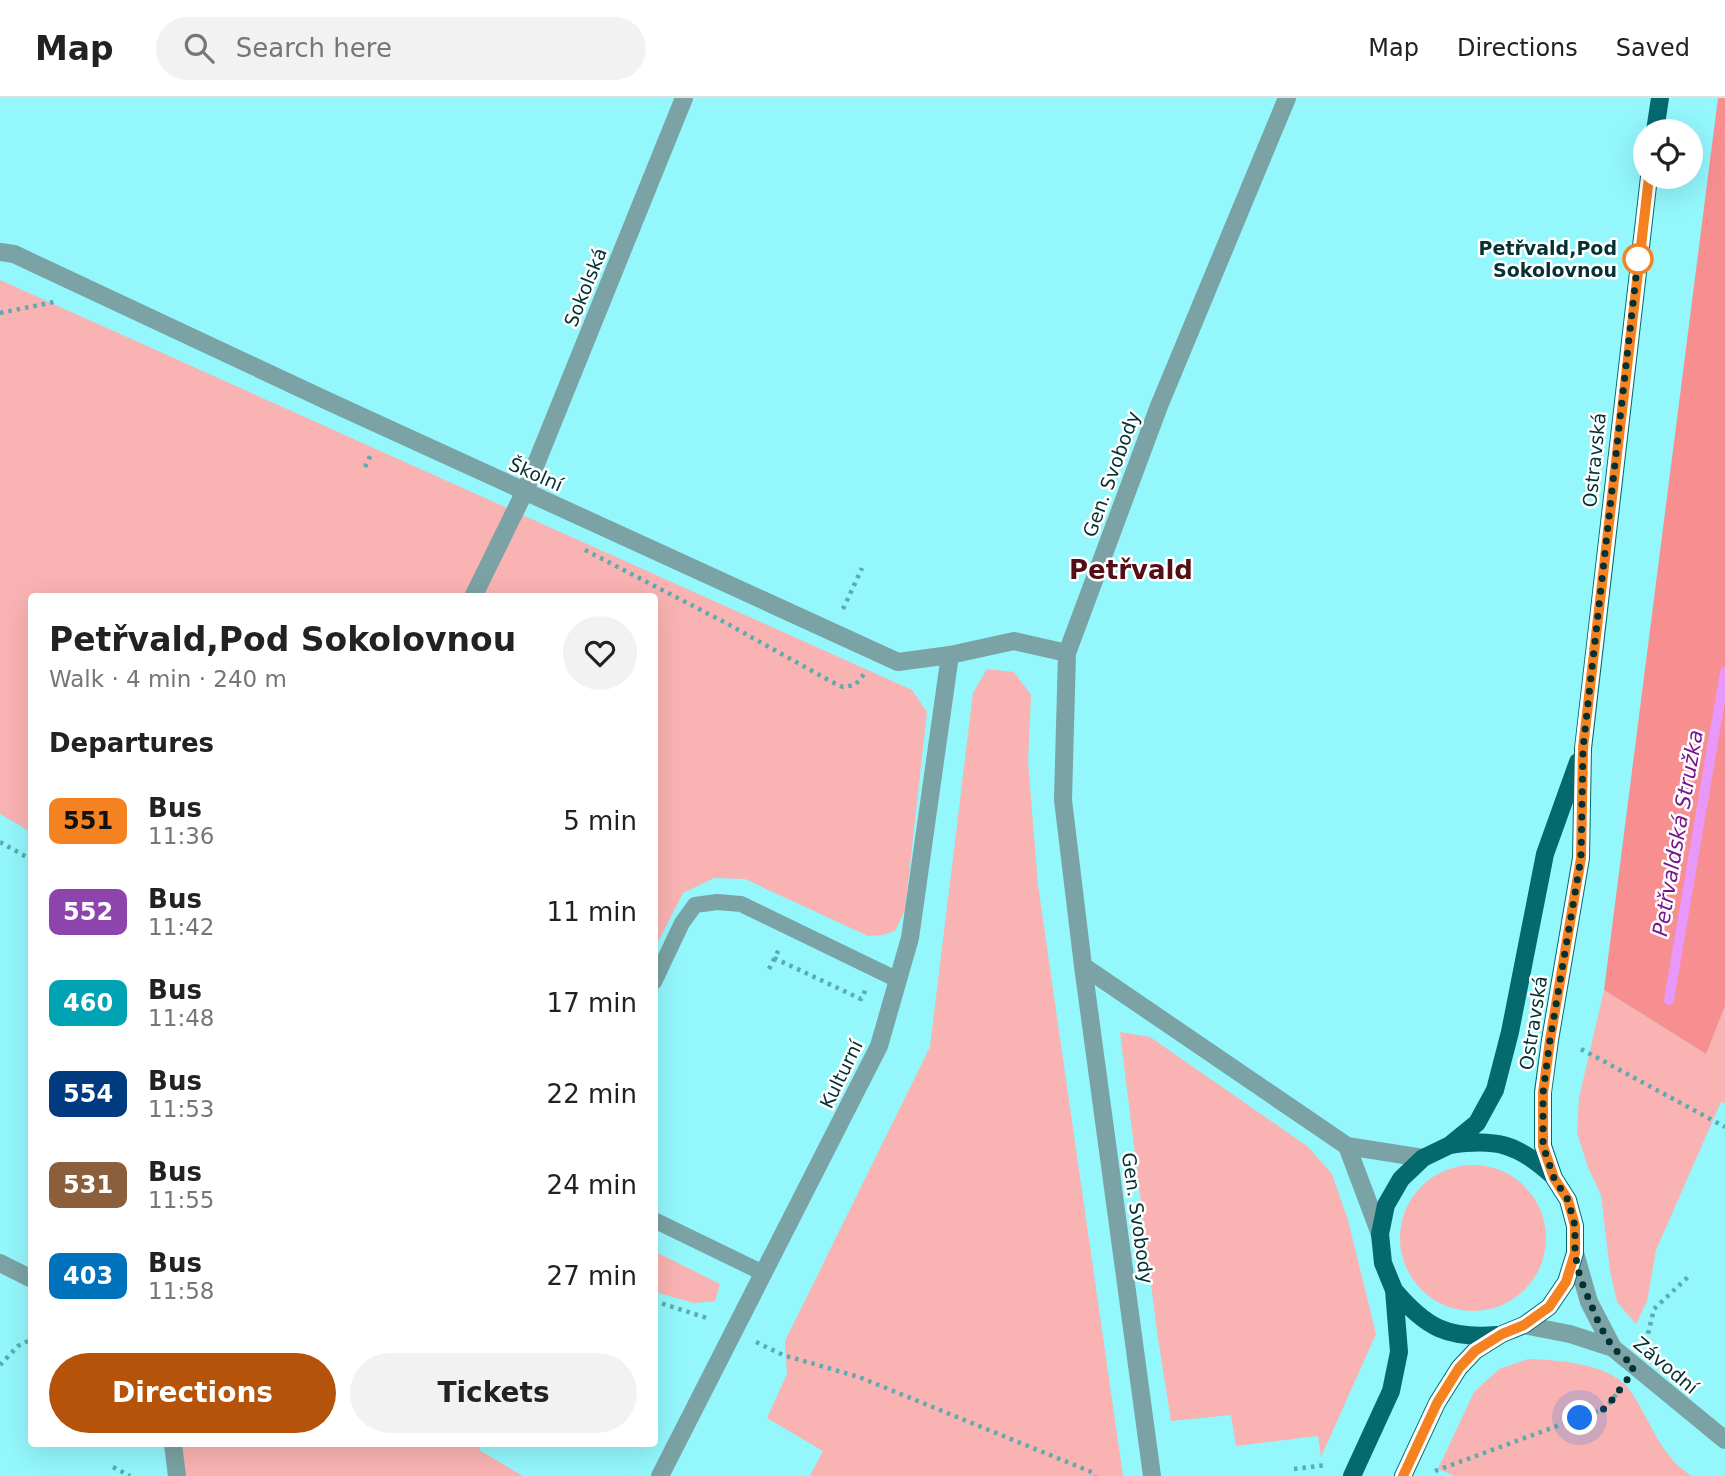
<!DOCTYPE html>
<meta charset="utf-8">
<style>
:root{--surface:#fff;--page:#f2f2f2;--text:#222;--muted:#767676;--line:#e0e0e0;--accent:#b45309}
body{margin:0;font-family:"DejaVu Sans",sans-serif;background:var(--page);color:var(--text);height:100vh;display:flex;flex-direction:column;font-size:26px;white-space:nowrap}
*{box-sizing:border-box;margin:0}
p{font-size:23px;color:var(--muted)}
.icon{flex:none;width:38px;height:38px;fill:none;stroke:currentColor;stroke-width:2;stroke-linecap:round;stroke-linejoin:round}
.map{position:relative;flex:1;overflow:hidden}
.drawer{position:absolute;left:28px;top:495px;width:630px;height:854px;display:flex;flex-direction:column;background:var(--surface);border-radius:7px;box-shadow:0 7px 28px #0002}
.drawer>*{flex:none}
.badge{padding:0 14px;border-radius:10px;font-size:24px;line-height:46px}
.buttons{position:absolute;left:1633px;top:21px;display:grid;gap:14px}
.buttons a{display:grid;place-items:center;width:70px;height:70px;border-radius:50%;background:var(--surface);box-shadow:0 7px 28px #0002;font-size:35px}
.you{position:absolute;width:35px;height:35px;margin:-18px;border:5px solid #fff;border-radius:50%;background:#1a73e8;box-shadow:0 0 0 10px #1a73e833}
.map>.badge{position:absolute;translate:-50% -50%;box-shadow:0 0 0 4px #fff}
h2{padding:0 21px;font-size:26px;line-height:63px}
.round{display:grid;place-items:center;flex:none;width:74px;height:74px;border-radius:37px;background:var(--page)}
.head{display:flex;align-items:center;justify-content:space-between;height:119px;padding:0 21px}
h1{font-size:33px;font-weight:700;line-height:52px}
.primary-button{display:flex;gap:14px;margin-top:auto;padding:14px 21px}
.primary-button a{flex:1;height:80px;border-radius:42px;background:var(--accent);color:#fff;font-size:28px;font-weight:700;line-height:80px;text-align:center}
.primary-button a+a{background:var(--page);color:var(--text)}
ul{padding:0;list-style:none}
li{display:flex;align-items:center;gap:21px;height:91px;padding:0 21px}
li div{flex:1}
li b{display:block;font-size:26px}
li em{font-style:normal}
li .badge{min-width:77px;font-weight:700;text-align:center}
header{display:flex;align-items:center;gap:42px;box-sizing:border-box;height:98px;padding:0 35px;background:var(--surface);border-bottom:2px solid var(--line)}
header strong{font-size:33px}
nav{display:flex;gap:38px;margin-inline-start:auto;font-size:24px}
.search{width:490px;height:63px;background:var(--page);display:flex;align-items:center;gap:18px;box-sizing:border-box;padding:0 24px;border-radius:38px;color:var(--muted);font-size:26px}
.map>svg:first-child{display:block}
</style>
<header>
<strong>Map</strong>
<div class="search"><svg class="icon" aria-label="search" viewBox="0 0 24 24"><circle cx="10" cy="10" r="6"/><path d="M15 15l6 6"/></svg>Search here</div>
<nav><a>Map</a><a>Directions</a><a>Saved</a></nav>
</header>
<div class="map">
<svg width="1725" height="1378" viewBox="0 0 1725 1378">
<rect width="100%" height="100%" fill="#93f7fc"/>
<path fill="#f9b3b2" d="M 0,182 L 912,592 L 927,614 L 905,812 L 895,833 L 882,837 L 868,838 L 745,781 L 714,780 L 683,795 L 655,850 L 654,499 L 32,499 L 31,734 L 0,716 Z
M 987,571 L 1014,574 L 1031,597 L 1028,664 L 1038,787 L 1123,1378 L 810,1378 L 823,1353 L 767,1320 L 787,1276 L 785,1243 L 930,949 L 973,595 Z
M 1604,892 L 1706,956 L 1725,908 L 1725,1005 L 1721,1004 L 1656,1152 L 1647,1203 L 1636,1226 L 1617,1204 L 1610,1173 L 1601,1097 L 1588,1069 L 1577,1035 L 1579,1000 Z
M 1120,934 L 1150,939 L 1307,1048 L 1332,1076 L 1348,1122 L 1376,1236 L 1321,1359 L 1318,1338 L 1236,1348 L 1231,1317 L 1171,1323 L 1157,1234 Z
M1400 1140a73 73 0 1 1 146 0a73 73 0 1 1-146 0Z
M 654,1153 L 720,1186 L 715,1203 L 694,1205 L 655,1194 Z
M 1528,1261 C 1557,1262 1609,1265 1629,1291 C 1645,1313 1654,1340 1671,1360 C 1676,1367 1684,1372 1691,1378 L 1455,1378 L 1438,1371 L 1474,1294 L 1499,1271 Z
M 181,1346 L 482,1346 L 479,1352 L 523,1378 L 183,1378 Z"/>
<path fill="#f78f90" d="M 1718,0 L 1725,0 L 1725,908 L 1706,956 L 1604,892 Z"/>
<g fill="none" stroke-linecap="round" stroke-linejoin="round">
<path stroke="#e798fa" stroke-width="10" d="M 1669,902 L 1725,574"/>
<path stroke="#5cabaf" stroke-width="4.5" stroke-dasharray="3.5 5" stroke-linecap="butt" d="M 0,215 L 54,204
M 365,369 L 372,354
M 585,452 L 726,525 L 832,584 L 843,589 L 855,587 L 865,575
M 843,511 L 862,470
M 0,744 L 32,762
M 774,860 L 861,901 L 866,891
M 769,871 L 779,851
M 1581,951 L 1725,1029
M 654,1203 L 710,1221
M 756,1244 L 783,1257 L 859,1279 L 1094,1375 L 1095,1378
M 1646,1244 L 1654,1211 L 1689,1178
M 0,1267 L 18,1248 L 32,1241
M 113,1369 L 130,1378
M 1294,1371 L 1326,1367
M 1435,1373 L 1606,1310 L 1622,1289"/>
<path stroke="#7ba2a4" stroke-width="16" d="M 654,884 L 682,825 L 695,807 L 717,804 L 741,806 L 898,882
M 654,1122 L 763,1175"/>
<path stroke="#7ba2a4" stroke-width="18" d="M 0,154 L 14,156 L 332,305 L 898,564 L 950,557 L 1014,543 L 1067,555
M 473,499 L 525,393 L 684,0
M 1083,868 L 1347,1048 L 1423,1060
M 1347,1048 L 1380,1136
M 0,1165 L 32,1181
M 173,1346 L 177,1378
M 660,1378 L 879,948 L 910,840 L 950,557
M 1152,1378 L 1083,868 L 1063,702 L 1067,555 L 1159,308 L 1287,0"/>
<path stroke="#7ba2a4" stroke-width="18" d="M 1575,1155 L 1589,1204 L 1613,1250 L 1725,1342
M 1524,1227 L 1570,1236 L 1613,1250"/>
<path stroke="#046a6e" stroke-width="18" d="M 1655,33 L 1660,0
M 1450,1047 C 1496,1040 1518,1046 1552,1077
M 1394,1192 C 1426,1230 1448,1241 1497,1237
M 1352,1378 L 1391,1293 L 1399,1254 L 1394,1192 L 1383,1165 L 1380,1136 L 1386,1107 L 1401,1081 L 1423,1060 L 1450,1047 L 1477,1025 L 1495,992 L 1510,934 L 1545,756 L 1578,664
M 1403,1378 L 1437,1305 L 1459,1270 L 1475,1253 L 1502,1236 L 1524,1227 L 1549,1209 L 1566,1184 L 1575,1155 L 1575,1128 L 1568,1102 L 1554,1080 L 1543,1048 L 1543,994 L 1550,942 L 1581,760 L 1583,651 L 1649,79"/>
</g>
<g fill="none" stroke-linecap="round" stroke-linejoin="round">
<defs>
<path id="line" d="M 1403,1378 L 1437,1305 L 1459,1270 L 1475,1253 L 1502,1236 L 1524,1227 L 1549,1209 L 1566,1184 L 1575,1155 L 1575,1128 L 1568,1102 L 1554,1080 L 1543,1048 L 1543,995 L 1550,942 L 1581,760 L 1583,650 L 1649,79"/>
</defs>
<use href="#line" stroke="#fff" stroke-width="16"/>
<use href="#line" stroke="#f58220" stroke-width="10"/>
<path stroke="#033134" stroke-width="7" stroke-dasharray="0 12.6" d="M 1580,1320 L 1606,1310 L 1627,1282 L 1634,1268 L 1613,1250 L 1600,1228 L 1580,1180 L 1575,1155 L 1575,1128 L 1568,1102 L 1554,1080 L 1543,1048 L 1543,995 L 1550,942 L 1581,760 L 1583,650 L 1638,161"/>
</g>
<circle fill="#fff" stroke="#f58220" stroke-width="3.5" cx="1638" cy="161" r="14"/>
<g text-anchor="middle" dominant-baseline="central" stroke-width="5" stroke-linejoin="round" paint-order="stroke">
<g font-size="19" font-weight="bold" fill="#033134" stroke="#fff" text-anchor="end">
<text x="1617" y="150">Petřvald,Pod<tspan x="1617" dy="22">Sokolovnou</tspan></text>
</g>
<g font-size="19" fill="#033134" stroke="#fff">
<text transform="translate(585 189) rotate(-68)">Sokolská</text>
<text transform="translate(1594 362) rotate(-84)">Ostravská</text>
<text transform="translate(536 376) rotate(24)">Školní</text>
<text transform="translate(1111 376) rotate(-70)">Gen. Svobody</text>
<text transform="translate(1533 925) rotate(-81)">Ostravská</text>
<text transform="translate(841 976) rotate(-64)">Kulturní</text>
<text transform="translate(1138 1120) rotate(82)">Gen. Svobody</text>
<text transform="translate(1666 1267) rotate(40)">Závodní</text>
</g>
<g font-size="21" font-style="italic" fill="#79158d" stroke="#fff">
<text transform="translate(1678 735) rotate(-80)">Petřvaldská Stružka</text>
</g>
<g font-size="26" font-weight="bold" fill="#530e16" stroke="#fff">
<text x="1131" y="472">Petřvald</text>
</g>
</g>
</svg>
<div class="buttons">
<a><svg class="icon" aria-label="locate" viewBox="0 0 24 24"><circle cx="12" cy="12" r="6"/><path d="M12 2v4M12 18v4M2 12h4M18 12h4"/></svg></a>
</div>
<div class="you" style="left:1580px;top:1320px"></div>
<section class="drawer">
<div class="head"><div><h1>Petřvald,Pod Sokolovnou</h1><p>Walk · 4 min · 240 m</p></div><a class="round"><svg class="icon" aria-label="heart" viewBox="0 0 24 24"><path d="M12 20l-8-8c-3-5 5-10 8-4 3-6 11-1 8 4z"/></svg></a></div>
<h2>Departures</h2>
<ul>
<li><span class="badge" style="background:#f58220;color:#111">551</span><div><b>Bus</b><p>11:36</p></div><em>5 min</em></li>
<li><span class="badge" style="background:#8e44ad;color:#fff">552</span><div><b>Bus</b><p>11:42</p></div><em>11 min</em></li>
<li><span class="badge" style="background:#00a3b4;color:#fff">460</span><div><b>Bus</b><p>11:48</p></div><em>17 min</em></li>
<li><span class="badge" style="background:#003b80;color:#fff">554</span><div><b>Bus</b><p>11:53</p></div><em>22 min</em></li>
<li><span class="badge" style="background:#8b5e3c;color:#fff">531</span><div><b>Bus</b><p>11:55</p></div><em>24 min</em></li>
<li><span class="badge" style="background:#0072bc;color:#fff">403</span><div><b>Bus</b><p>11:58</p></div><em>27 min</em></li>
</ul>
<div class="primary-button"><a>Directions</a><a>Tickets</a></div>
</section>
</div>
